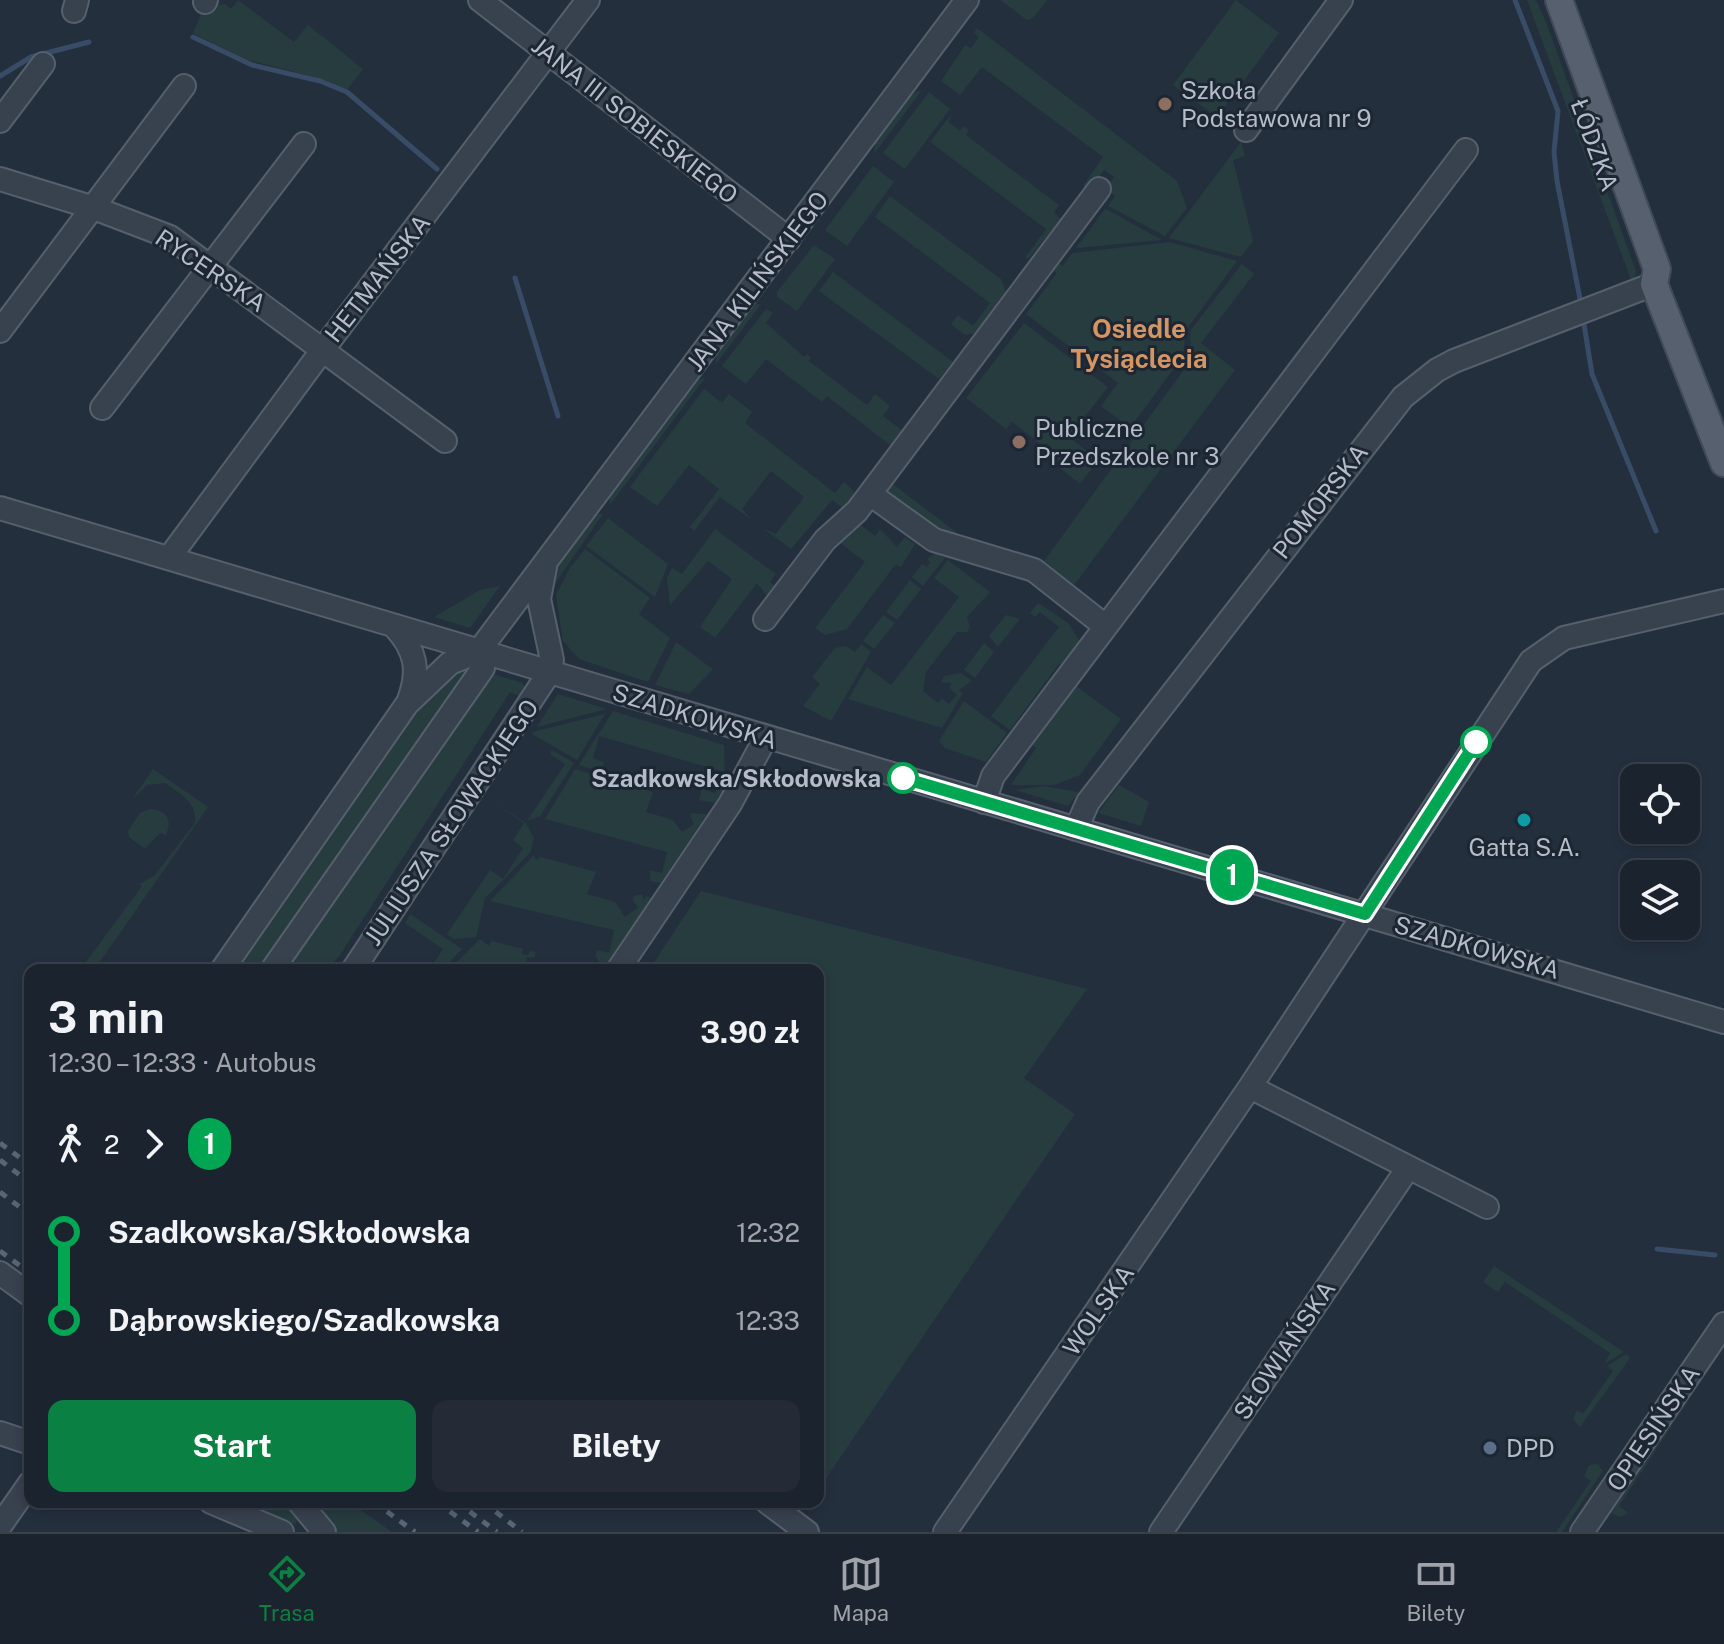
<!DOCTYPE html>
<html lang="pl">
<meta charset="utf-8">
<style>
:root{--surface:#1b232e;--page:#242b36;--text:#f1f3f6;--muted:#a0a4aa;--line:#39404a;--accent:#0b8043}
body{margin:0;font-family:"Public Sans",sans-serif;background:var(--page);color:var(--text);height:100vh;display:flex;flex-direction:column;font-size:30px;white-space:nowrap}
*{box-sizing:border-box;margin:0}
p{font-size:26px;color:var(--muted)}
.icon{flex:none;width:44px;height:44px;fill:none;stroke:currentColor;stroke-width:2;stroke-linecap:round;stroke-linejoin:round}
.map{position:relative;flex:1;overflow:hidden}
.side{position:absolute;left:24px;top:964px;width:800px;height:544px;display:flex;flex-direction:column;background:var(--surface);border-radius:16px;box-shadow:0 4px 12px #0003,0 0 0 2px var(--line)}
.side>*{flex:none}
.badge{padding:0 16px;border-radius:26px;font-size:28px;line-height:52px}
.controls{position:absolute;left:1620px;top:764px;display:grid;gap:16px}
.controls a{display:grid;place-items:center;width:80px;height:80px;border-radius:16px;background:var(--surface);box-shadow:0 4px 12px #0003,0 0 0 2px var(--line);font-size:40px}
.map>.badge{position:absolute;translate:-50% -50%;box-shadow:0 0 0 4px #fff}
.legs{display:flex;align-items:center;gap:12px;height:88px;padding:0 24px;font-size:26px}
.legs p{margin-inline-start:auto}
.overview{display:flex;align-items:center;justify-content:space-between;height:136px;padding:0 24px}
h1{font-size:44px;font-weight:700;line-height:60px}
.primary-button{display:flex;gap:16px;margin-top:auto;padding:16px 24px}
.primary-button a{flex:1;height:92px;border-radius:16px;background:var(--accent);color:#fff;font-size:32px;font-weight:700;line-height:92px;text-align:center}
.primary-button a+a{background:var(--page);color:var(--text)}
ul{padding:0 24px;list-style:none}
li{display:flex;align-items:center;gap:28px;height:88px;font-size:30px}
li i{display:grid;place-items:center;width:12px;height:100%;margin:0 10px;background:currentColor}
li i::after{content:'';width:20px;height:20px;margin:-10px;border:6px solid;border-radius:50%;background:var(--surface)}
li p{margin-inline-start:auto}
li:first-child i{background:linear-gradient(#0000 50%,currentColor 0)}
li:last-child i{background:linear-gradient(currentColor 50%,#0000 0)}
.menu{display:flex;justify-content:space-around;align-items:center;height:112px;border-top:2px solid var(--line);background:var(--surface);font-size:22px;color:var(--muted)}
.menu a{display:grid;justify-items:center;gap:4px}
.menu .on{color:var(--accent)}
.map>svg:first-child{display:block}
</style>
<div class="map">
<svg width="1724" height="1532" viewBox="0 0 1724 1532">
<rect width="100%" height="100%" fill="#242f3e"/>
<path fill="#263c3f" d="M 238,0 L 294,42 L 308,25 L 363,69 L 347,90 L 315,77 L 244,59 L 193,33 L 204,7 L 225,4 L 231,9 Z
M 1000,0 L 1047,0 L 1033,18 L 1027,20 Z
M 1236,0 L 1279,33 L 1217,117 L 1173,85 Z
M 1527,0 L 1536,0 L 1546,22 L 1636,271 L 1635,279 L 1631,280 Z
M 977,28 L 1177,181 L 1187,208 L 1165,236 L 1108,206 L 1115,196 L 1106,188 L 1114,177 L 1104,170 L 1089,190 L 1083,186 L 1103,157 L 982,67 L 960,95 L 941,81 L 965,45 L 971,48 L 979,37 L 974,33 Z
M 922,90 L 874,154 C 874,133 900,94 922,90 Z
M 929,92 L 950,109 L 905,169 L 883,153 Z
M 953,112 L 948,122 L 960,131 L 964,126 L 969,130 L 966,135 L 1059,205 L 1054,213 L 1061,219 L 1029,258 L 1025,258 L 1046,229 L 930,142 Z
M 1241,142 L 1245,156 L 1233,160 L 1253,241 L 1241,257 L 1169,238 Z
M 873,166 L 894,182 L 847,246 L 825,230 Z
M 890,196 L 1001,279 L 1006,292 L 975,333 L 965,335 L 951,324 L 958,315 L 973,326 L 990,303 L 875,217 Z
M 1105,209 L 1106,209 L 1162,240 L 1076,248 Z
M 1170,242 L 1237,261 L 1186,330 L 1183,356 L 1130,428 L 1101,406 L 1118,383 L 1026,314 L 1057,273 L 1049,267 L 1054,260 L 1063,266 L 1072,253 Z
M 814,245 L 835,259 L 797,311 L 777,297 L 777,292 Z
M 1242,264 L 1254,274 L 1201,343 L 1235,370 L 1074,585 L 1044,561 L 1191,360 L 1190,331 Z
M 833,272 L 953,362 L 939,379 L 819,291 Z
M 761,304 L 716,364 L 716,350 L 749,305 Z
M 766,309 L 773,313 L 766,323 L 804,357 L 807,354 L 811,357 L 809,361 L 867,405 L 875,394 L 890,406 L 883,416 L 902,430 L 891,446 L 827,396 L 822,402 L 766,359 L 746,384 L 722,366 Z
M 1024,323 L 1108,387 L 1069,437 L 1098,460 L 1080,484 L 1055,464 L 1059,458 L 1012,422 L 1006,429 L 966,398 Z
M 705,378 L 610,505 L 609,491 L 691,382 Z
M 704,389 L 722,403 L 729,394 L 752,412 L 745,423 L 835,493 L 844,482 L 853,490 L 854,499 L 847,511 L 832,500 L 791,549 L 764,529 L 776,534 L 804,497 L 771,471 L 742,509 L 752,520 L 720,497 L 694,531 L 690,527 L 719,489 L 689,465 L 657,506 L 630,487 Z
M 889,481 L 956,532 L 957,537 L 952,539 L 888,501 L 884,490 Z
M 596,514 L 603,514 L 547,595 L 557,564 L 590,517 Z
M 608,518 L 668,564 L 655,597 L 586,546 Z
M 861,525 L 875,536 L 880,529 L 897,547 L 905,537 L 915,544 L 901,567 L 895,565 L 847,629 L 825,635 L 815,628 L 865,562 L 838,541 Z
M 715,529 L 776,574 L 770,582 L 777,588 L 767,596 L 757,583 L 715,638 L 700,627 L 732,579 L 708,561 L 670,605 L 667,578 L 672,568 L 682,574 Z
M 585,549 L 650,598 L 639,614 L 670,638 L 648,682 L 579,659 L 563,641 L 556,595 L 570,568 Z
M 936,553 L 945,558 L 923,586 L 912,577 L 922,564 L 927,567 L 930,562 L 927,559 Z
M 948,560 L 990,592 L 967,617 L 970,627 L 967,632 L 957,632 L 926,672 L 923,691 L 938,703 L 942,698 L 949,704 L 957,695 L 949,688 L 952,683 L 941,682 L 944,676 L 961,673 L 972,681 L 959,690 L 963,693 L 942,728 L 848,699 L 867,667 L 891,685 L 959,597 L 934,578 Z
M 910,580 L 921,589 L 897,620 L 886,612 Z
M 500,586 L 470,628 L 434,617 L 480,590 Z
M 1038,603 L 1068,623 L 1081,643 L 1069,660 L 1058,665 L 1010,730 L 991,716 L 1059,627 L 1040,612 L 1035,617 L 1030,613 Z
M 883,615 L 895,623 L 874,649 L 863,641 Z
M 1006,615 L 1020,619 L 998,647 L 989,636 Z
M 676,642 L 713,669 L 689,694 L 655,685 Z
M 984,643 L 994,652 L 975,678 L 964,670 Z
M 861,644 L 871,652 L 831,721 L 803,706 L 820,684 L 812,677 L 835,648 L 846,646 L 855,652 Z
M 463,667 L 477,669 L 261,970 L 230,970 L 387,747 L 445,673 Z
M 486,672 L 523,683 L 526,691 L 523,698 L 510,692 L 338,958 L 324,970 L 287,970 L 307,941 L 303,938 L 346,877 L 350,879 L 432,761 Z
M 1072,683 L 1121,719 L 1080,775 L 1054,785 L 1011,785 L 1036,748 L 1029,742 Z
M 558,694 L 607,709 L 537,727 Z
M 964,701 L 1007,733 L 986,762 L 945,748 L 939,741 Z
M 613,711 L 724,745 L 725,787 L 715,803 L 699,800 L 702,789 L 715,793 L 721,771 L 599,736 L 593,758 L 604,762 L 602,772 L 579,765 Z
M 605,714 L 577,760 L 532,734 L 533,732 Z
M 552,750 L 574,763 L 540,816 L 527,821 L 565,764 L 550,754 Z
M 153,769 L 208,807 L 94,970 L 80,970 L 142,886 L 139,884 L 154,876 L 195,823 C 197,801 180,794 165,783 L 147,785 L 131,801 Z
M 575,769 L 653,792 L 646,812 L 673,820 L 682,832 L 694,824 L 689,813 L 707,814 L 661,883 L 650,881 L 650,870 L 662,873 L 667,852 L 545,819 Z
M 1119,785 L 1149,802 L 1141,826 L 1098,813 Z
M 1044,786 L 1079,792 L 1068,806 L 1015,790 Z
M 488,798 L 526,823 L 534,838 L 530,853 L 485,898 L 476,937 L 454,939 L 447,934 L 490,870 L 503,879 L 523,848 L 513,840 L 524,823 Z
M 150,809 C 166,810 173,819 166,835 L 160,833 L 145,849 L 129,837 L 128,831 L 140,813 Z
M 534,855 L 536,860 L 541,857 L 596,872 L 587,894 L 615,902 L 625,917 L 638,908 L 632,899 L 636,895 L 642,895 L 644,900 L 646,896 L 655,899 L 612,964 L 599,962 L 596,956 L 597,950 L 609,953 L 614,930 L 490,901 Z
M 701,891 L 1087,989 L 1024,1078 L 1075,1114 L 818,1490 L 818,970 L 649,970 Z
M 410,914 L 462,949 L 442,970 L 429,970 L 443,949 L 405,923 Z
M 480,939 L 489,946 L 491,941 L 523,949 L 522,954 L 528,955 L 530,951 L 536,952 L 534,958 L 527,957 L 524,970 L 449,970 Z
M 1494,1266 L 1624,1352 L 1604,1364 L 1610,1353 L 1505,1282 L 1498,1292 L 1483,1282 Z
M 1724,1347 L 1619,1506 L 1628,1513 L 1620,1517 L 1611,1513 Z
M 1626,1354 L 1630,1358 L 1580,1427 L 1573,1419 L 1577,1410 L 1583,1414 L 1613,1371 L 1607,1366 Z
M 1597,1464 L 1603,1471 L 1562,1532 L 1556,1532 L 1591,1481 L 1584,1476 L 1589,1465 Z
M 234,1502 L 289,1502 L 298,1516 L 296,1524 L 288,1524 Z
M 311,1502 L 350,1502 L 392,1532 L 335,1532 Z"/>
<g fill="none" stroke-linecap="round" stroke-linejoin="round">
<path stroke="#394c67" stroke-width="5" d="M 1515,0 L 1558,111 L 1554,152 L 1557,181 L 1581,304
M 193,37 L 252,65 L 320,81 L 347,92 L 437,169
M 0,76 L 31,57 L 89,42
M 515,278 L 558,416
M 1583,318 L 1592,374 L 1656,531
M 1657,1249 L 1715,1255"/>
<defs>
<path id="minor" d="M 480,0 L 789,239
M 205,2 L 206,0
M 74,11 L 77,0
M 0,121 L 43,64
M 1246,130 L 1341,0
M 0,179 L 94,208 L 170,237 L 445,441
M 0,331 L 184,86
M 102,408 L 304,144
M 870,494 L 934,540 L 1034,570 L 1105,626
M 0,508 L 1724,1022
M 169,558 L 324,348 L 588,0
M 765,619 L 825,540 L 857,511 L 1099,189
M 394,626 C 416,650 420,670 409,700
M 478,652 L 967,0
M 984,802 L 993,776 L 1466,150
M 1076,829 L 1088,802 L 1403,397 L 1437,370 L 1454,361 L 1654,284
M 222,970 L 407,704 L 450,663 L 478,652
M 272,970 L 483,668
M 353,970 L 549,673 L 552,660 L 539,599 L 545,567
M 618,970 L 730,804 L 766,737
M 1250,1087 L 1487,1207
M 0,1273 L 30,1295
M 0,1433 L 30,1443
M 211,1502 L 282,1532
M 299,1502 L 324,1532
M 767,1502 L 807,1532
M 0,1526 L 30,1483
M 945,1532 L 1250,1087 L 1531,661 L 1564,638 L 1724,601
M 1161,1532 L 1408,1168
M 1582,1532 L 1724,1324"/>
<path id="major" d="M 1559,0 L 1657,269 L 1654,284 L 1724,463"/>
</defs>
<use href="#minor" stroke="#565f6c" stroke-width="26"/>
<use href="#major" stroke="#414a57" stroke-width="30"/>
<use href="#minor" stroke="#38414e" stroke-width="22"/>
<use href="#major" stroke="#56606e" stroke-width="26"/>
<path stroke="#5a6575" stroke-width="5" stroke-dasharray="8 8" stroke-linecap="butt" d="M 0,1143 L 30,1165
M 0,1160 L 30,1183
M 0,1192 L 30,1215
M 0,1251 L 30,1273
M 374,1502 L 415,1532
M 437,1502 L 478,1532
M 457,1502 L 497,1532
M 483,1502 L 522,1532"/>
</g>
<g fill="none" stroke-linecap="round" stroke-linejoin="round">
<defs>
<path id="line-1" d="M 903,778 L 1365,914 L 1476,742"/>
</defs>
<use href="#line-1" stroke="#fff" stroke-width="18"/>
<use href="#line-1" stroke="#00a651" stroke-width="12"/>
</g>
<g fill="#8d6e63" stroke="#1d2633" stroke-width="3">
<circle cx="1165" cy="104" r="8"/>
<circle cx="1019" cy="442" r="8"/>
</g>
<g fill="#fff" stroke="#00a651" stroke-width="4">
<circle cx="1476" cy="742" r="14"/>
<circle cx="903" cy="778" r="14"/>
</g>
<circle fill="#0f9aa8" stroke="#1d2633" stroke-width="3" cx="1524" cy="820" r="8"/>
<circle fill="#5c6f8a" stroke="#1d2633" stroke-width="3" cx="1490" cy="1448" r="8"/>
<g text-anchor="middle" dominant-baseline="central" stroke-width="6" stroke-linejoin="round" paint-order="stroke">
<g font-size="24" fill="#b4bcc9" stroke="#1d2633" text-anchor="start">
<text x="1181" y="90">Szkoła<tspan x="1181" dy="28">Podstawowa nr 9</tspan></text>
<text x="1035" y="428">Publiczne<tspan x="1035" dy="28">Przedszkole nr 3</tspan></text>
<text x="1524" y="847" text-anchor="middle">Gatta S.A.</text>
<text x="1506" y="1448">DPD</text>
</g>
<g font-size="24" fill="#b4bcc9" stroke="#1d2633">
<text transform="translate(635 120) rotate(38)">JANA III SOBIESKIEGO</text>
<text transform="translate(1595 145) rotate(70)">ŁÓDZKA</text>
<text transform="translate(211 270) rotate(34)">RYCERSKA</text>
<text transform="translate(377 278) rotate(-52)">HETMAŃSKA</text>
<text transform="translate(757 281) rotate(-53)">JANA KILIŃSKIEGO</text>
<text transform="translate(1320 501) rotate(-52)">POMORSKA</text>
<text transform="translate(695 716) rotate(17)">SZADKOWSKA</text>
<text transform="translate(451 822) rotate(-56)">JULIUSZA SŁOWACKIEGO</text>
<text transform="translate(1477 947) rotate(16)">SZADKOWSKA</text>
<text transform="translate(1098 1310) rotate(-55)">WOLSKA</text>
<text transform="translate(1284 1350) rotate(-56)">SŁOWIAŃSKA</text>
<text transform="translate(1653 1428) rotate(-56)">OPIESIŃSKA</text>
</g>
<g font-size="24" font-weight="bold" fill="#b4bcc9" stroke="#1d2633" text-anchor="end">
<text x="881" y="778">Szadkowska/Skłodowska</text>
</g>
<g font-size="26" font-weight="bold" fill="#d59563" stroke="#1d2633">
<text x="1139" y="328">Osiedle<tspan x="1139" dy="30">Tysiąclecia</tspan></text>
</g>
</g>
</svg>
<div class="controls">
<a><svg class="icon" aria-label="locate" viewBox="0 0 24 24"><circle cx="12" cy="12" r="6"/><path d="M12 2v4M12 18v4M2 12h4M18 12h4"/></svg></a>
<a><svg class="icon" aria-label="layers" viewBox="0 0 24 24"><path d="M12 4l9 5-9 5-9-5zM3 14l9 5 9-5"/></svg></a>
</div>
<b class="badge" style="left:1232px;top:875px;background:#00a651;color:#fff">1</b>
<section class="side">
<div class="overview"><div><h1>3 min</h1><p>12:30 – 12:33 · Autobus</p></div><b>3.90 zł</b></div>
<div class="legs"><svg class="icon" aria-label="walk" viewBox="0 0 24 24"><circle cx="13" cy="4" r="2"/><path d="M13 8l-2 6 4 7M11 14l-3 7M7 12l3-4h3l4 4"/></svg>2<svg class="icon" aria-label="forward" viewBox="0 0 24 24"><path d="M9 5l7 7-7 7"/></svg><b class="badge" style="background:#00a651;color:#fff">1</b></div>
<ul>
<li><i style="color:#00a651"></i><b>Szadkowska/Skłodowska</b><p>12:32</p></li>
<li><i style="color:#00a651"></i><b>Dąbrowskiego/Szadkowska</b><p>12:33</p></li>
</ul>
<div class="primary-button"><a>Start</a><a>Bilety</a></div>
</section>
</div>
<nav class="menu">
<a class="on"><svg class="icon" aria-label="directions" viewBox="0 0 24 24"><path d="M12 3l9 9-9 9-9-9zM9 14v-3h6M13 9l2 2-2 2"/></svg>Trasa</a>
<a><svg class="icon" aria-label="map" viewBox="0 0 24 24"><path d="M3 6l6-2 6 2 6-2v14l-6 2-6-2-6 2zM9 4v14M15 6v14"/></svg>Mapa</a>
<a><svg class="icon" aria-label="tickets" viewBox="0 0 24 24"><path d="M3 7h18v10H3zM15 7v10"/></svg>Bilety</a>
</nav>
